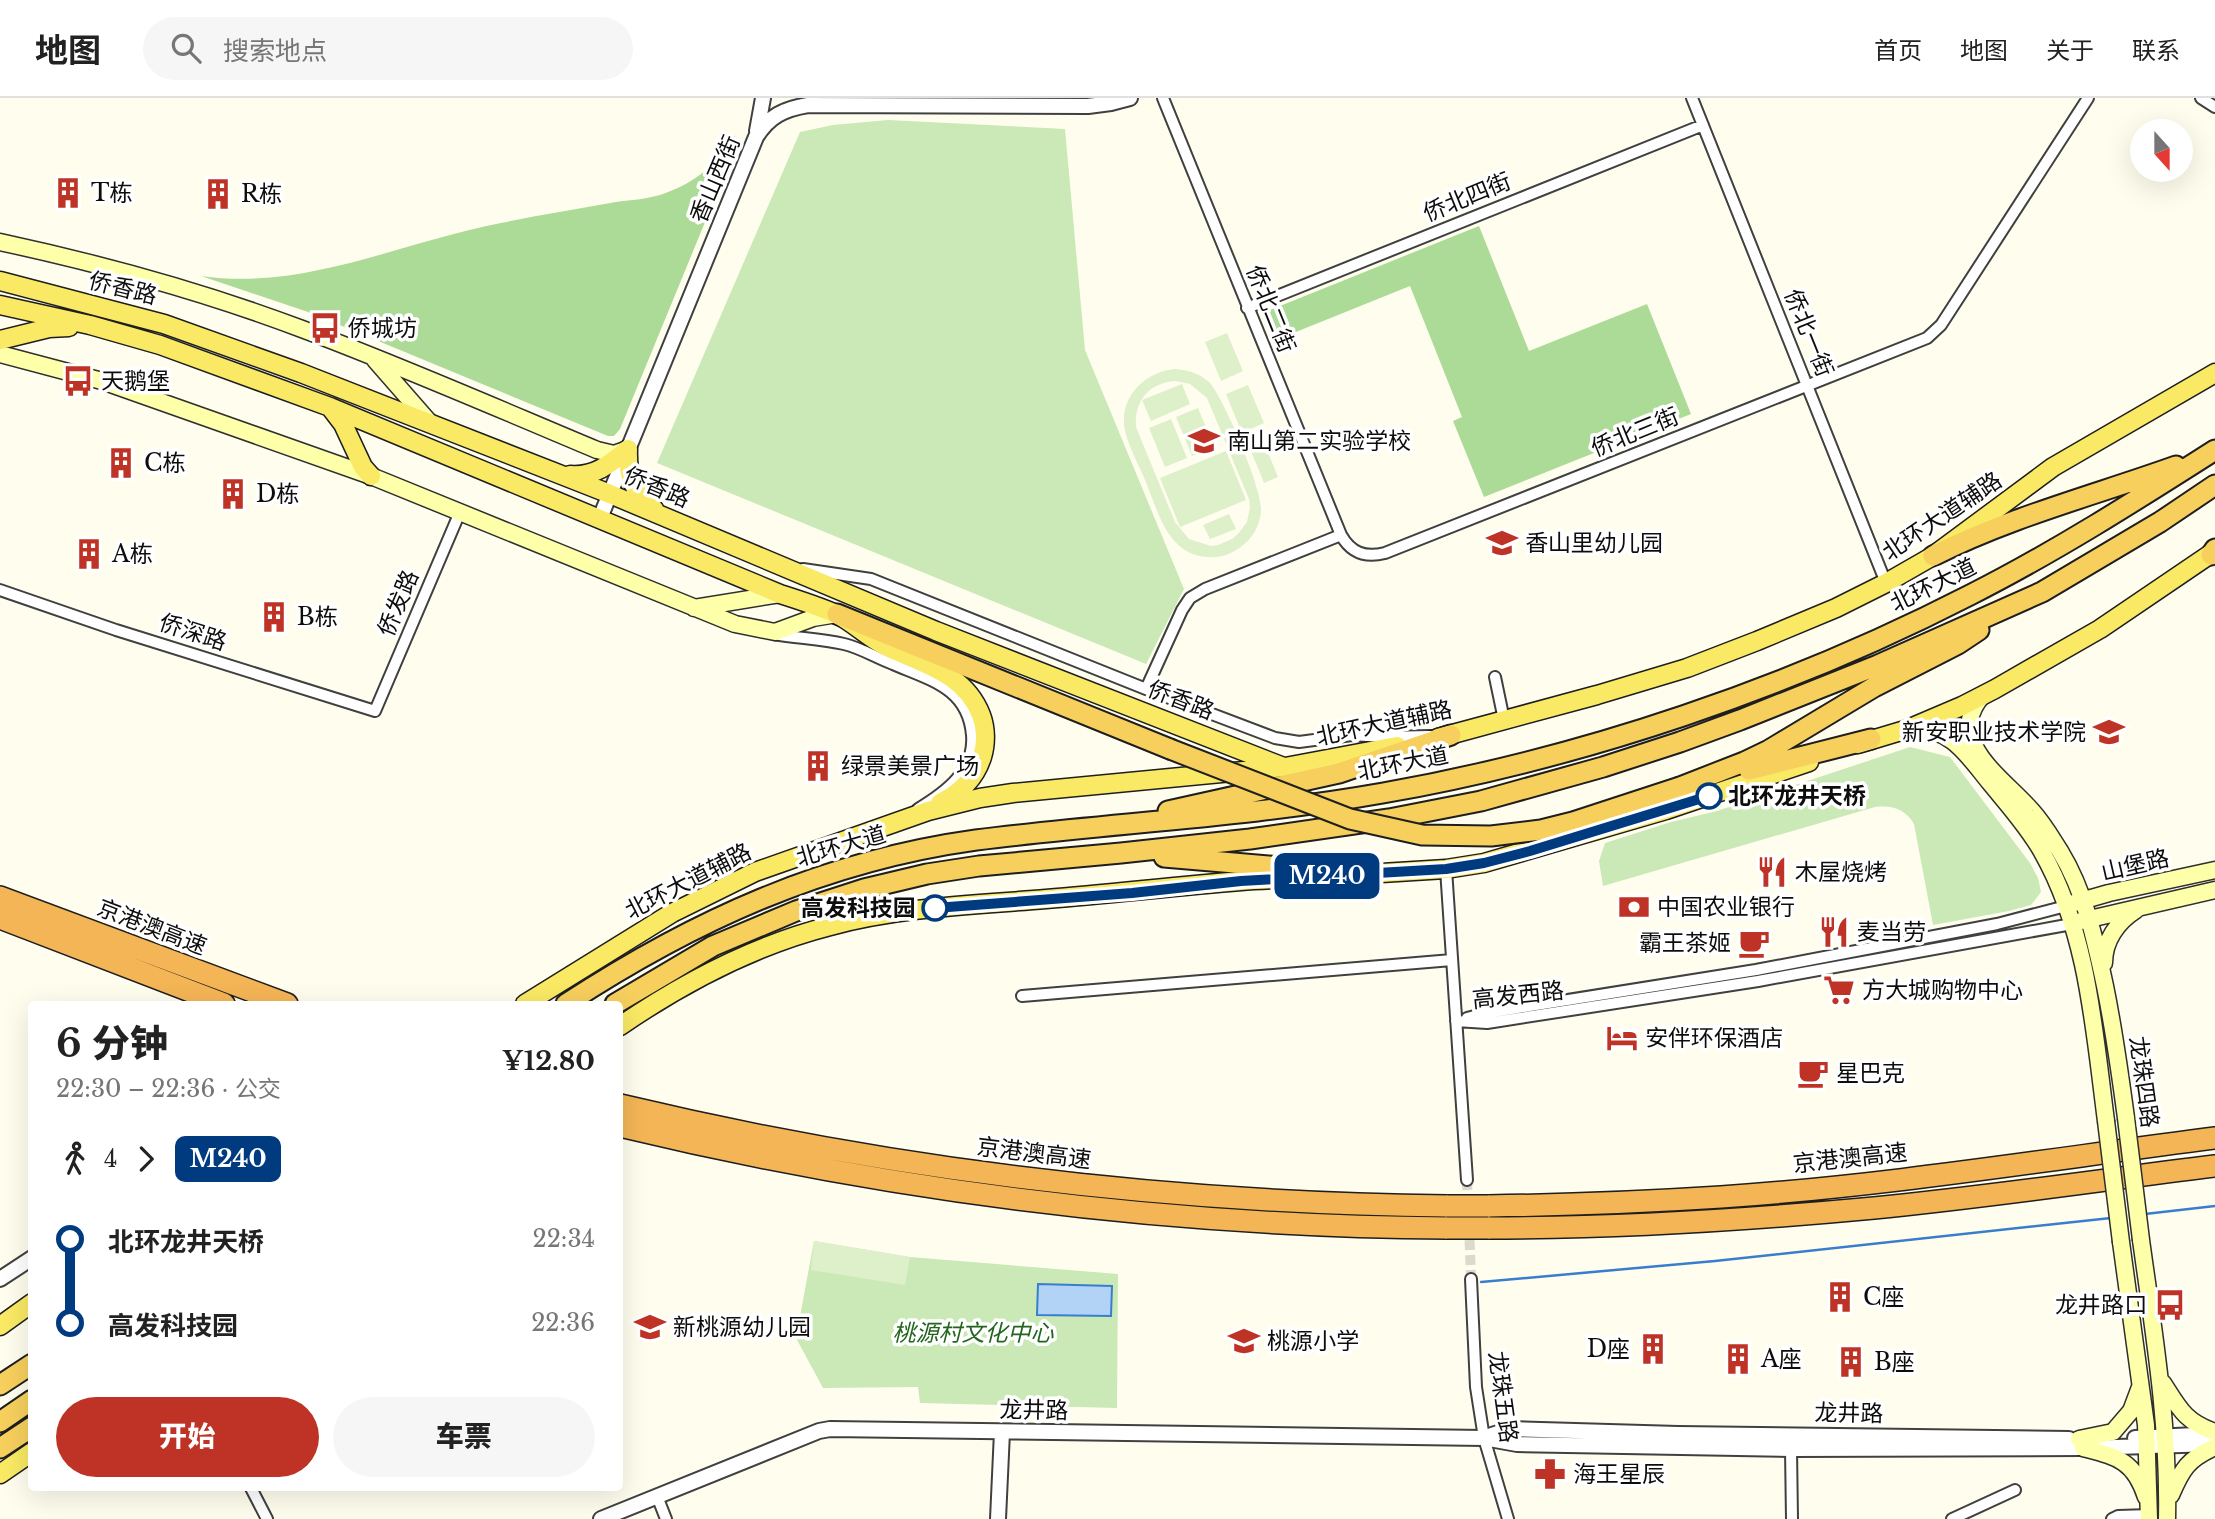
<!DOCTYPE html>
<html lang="zh">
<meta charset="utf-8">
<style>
:root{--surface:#fff;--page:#f6f6f6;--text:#222;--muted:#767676;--line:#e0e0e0;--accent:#be3325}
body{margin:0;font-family:"Libre Baskerville","Noto Sans SC",serif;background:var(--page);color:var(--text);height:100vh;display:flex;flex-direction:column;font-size:26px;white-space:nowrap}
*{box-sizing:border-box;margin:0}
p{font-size:23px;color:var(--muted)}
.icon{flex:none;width:38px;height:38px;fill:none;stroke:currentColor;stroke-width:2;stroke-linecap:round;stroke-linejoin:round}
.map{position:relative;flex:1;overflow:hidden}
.details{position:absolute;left:28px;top:903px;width:595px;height:490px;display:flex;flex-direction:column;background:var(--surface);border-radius:7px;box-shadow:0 7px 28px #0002}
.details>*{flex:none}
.badge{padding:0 14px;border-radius:10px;font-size:24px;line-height:46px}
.needle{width:46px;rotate:159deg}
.controls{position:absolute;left:2130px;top:21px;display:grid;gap:14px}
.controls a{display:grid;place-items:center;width:63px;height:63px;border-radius:50%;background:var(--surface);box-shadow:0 7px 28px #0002;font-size:35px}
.map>.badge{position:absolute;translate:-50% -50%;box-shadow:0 0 0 4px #fff}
.legs{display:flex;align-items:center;gap:10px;height:77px;padding:0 28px;font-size:23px}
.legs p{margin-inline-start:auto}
.summary{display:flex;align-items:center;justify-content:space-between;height:119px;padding:0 28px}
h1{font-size:38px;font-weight:800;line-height:52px}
.button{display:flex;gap:14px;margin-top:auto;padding:14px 28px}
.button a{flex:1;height:80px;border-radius:42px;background:var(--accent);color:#fff;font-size:28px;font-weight:800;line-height:80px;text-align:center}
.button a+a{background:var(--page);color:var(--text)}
ul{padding:0 28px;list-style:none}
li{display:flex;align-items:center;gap:24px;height:84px;font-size:26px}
li i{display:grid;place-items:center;width:10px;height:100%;margin:0 9px;background:currentColor}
li i::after{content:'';width:18px;height:18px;margin:-9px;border:5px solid;border-radius:50%;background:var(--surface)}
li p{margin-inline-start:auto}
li:first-child i{background:linear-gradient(#0000 50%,currentColor 0)}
li:last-child i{background:linear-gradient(currentColor 50%,#0000 0)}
header{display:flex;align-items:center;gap:42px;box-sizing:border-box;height:98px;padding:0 35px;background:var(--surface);border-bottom:2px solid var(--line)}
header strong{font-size:33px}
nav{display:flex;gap:38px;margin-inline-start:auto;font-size:24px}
.search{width:490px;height:63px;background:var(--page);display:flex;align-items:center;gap:18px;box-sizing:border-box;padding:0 24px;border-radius:38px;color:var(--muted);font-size:26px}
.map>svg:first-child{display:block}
</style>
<header>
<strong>地图</strong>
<div class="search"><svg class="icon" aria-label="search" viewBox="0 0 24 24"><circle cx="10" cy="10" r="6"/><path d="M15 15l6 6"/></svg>搜索地点</div>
<nav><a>首页</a><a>地图</a><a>关于</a><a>联系</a></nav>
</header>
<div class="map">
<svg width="2215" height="1421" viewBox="0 0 2215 1421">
<rect width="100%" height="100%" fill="#fffeee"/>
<path fill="#cae9b7" d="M 888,22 L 1065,31 L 1085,252 L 1184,491 L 1146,566 L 657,365 L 800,34 L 833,27 Z
M 1910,649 L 1950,659 L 2030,765 L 2038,780 L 2041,794 L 2031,807 L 2009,813 L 1933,827 L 1914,726 C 1905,711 1893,707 1875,709 L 1603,788 L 1599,763 L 1605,745 L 1671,724 L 1717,713 Z
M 814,1143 L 910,1159 L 1118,1176 L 1117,1310 L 920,1305 L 918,1289 L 823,1290 L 796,1240 Z"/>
<path fill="#acda97" d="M 735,37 L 733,56 L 620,331 L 614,338 L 608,338 L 308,214 L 201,178 C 305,193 401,144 501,125 C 539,117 578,111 616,104 C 631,102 648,101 663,96 C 698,83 715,68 735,37 Z
M 1479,128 L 1529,253 L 1647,206 L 1691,316 L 1484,399 L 1453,323 L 1462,319 L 1410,188 L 1276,242 L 1265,214 Z"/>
<path fill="#ddf0c9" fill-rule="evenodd" d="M 1227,235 L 1243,273 L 1221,283 L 1205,244 Z
M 1175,271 C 1188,272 1199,275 1209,284 C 1223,298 1262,391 1261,411 C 1261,427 1252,442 1238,451 C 1229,457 1218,460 1208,459 C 1167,457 1158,413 1145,382 C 1138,366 1129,349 1125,333 C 1118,300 1144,274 1175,271 ZM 1175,283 L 1190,286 L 1207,300 L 1249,401 L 1250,409 L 1247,424 L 1238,436 L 1232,441 L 1218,447 L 1211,448 L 1189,441 L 1175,424 L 1136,329 C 1134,303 1149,285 1175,283 Z
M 1182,286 L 1190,306 L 1151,323 L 1142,302 Z
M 1248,287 L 1264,325 L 1242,335 L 1226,296 Z
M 1198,310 L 1214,349 L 1192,358 L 1176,319 Z
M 1171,321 L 1187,360 L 1165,369 L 1149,330 Z
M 1265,347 L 1278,379 L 1264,385 L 1251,353 Z
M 1226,353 L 1246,402 L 1180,429 L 1160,380 Z
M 1229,416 L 1236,431 L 1210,441 L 1203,427 Z
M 814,1143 L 910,1159 L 905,1187 L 811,1172 Z"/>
<path fill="#b2d3f6" stroke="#397ecd" stroke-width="2" d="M 1038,1186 L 1112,1188 L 1111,1218 L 1037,1217 Z"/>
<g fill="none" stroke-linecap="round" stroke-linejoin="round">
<path stroke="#397ecd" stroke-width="2.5" d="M 2145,1116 L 2215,1108
M 1481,1184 L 1715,1163 L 2111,1120"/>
<path stroke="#dbdacc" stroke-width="10" stroke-dasharray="10 5" stroke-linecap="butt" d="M 1467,1082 L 1468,1111
M 1469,1127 L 1471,1181"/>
<defs>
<path id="minor" d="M 1163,0 L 1341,437 C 1351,455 1365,460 1385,455 L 1927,240 L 1941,227 L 2088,0
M 1692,0 L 1886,485
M 2201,0 L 2215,9
M 1247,210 L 1703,27
M 803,471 L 871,481 L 1146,591 L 1275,640 L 1299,644 L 1352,637 L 1383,639 L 1430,638
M 0,492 L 116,532 L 375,613 L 460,414
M 774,536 C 797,540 821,541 844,546 C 861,550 877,560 893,566 C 930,582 968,590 972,637 C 975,673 946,694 918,711
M 1495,579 L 1504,622
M 1146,591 L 1182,512 L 1190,500 L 1205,491 L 1341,437
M 1446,771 L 1467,1082
M 1022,898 L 1452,862
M 1467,920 L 1486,915 L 1756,872 L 1997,826 L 2066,808
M 1456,923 L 1487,925 L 1758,883 L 2072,826
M 1471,1181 L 1476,1289 L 1484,1340 L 1508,1421
M 1791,1351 L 1792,1421
M 251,1390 L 267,1421
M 657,1398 L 666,1421
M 1952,1421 L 2015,1392
M 2112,1421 L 2118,1418 L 2150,1417"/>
<path id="tertiary" d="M 757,33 L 763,0
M 600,420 L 756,39 C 769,18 784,11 808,7 L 1088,8 L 1111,5 L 1130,0
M 0,1181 L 32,1160
M 1486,1339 L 1510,1331 L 1678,1336 L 2069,1341
M 2135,1340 L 2215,1336
M 601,1421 L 819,1333 L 830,1331 L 1484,1340 L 1517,1346 L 1791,1351 L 2083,1350 L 2215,1346
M 998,1421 L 1002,1334"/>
<path id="secondary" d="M 0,144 C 102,166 204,194 302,231 C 401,268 499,311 597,352 L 614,356 L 628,351
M 0,256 L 102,283 L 371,378 L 735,526 L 775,534 L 813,520 L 837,516
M 375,262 L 431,326
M 694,510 L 780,496
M 1983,597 C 1942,643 2005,681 2032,713 C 2043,725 2051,739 2060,753 C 2085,794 2095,841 2105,888 C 2114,932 2120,975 2126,1020
M 1911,630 C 1952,630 1967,657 1990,685 C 2008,707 2028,729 2042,754 C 2088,835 2094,932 2106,1023
M 2074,805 L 2109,795 L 2215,772
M 2081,823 L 2215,792
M 2104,865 C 2104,843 2117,824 2136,812
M 2141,1142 C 2154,1236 2169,1325 2167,1421
M 2121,1144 L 2146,1327 L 2149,1421
M 2163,1285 C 2179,1310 2185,1324 2215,1334
M 2079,1341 L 2113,1334 L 2131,1313 L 2140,1289
M 2083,1350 C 2117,1359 2134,1362 2146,1399
M 2171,1397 C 2182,1371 2188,1361 2215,1349"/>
<path id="primary" d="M 0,183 L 164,226 L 301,275 L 610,396 L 936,533 L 1281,668
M 0,207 L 90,227 L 160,247 L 330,309 L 780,496 C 799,502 818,508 836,516 C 853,524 867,539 885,548 C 922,566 964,574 981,617 C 986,630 986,646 982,659 C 975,681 960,695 940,705
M 0,242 L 49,230 L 69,229
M 330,309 L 343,326 L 363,369 L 371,378
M 628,351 C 627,377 633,394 654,411
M 570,377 C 595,379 610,366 628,351
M 1438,640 L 1597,597 L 1687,570 L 1757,543 L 1836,510 L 1886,485 L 1933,458 L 2053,369 L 2215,275
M 1858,646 L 1908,631 L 1962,608 L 1995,591 L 2100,531 L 2215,453
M 1349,777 L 1446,771 L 1484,765 L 1666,712 L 1809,664
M 525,906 L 672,815 L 755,774 L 928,713 L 980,700 L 1013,695 L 1285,669 L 1397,648
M 620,928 C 683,885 755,847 830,828 C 900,809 974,807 1046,801 C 1111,796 1176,788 1241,783 C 1268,781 1294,781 1321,779
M 0,1228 L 32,1205
M 0,1376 L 32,1354"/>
<path id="trunk" d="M 2211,457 L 2215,451
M 1933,458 C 2010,419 2095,397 2176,368
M 837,516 L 1170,651
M 1749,672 L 1871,641
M 1680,689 L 1744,664 L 1769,652 L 1874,589 L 1958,546 L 1979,532
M 1168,713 L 1339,675 L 1451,637
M 1164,759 L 1362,776
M 566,906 C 693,823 824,763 976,742 C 1111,725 1248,719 1383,695 C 1583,660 1789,590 1970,497 C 2055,454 2135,403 2215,352
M 615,906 L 713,848 L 796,813 L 864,791 L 927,776 L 979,768 L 1121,755 L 1250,741 L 1389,721 L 1481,703 L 1603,669 L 1680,644 L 1740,622 L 1878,567 L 2042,494 L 2160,424 L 2215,387
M 0,1287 L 32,1266
M 0,1324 L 32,1302
M 0,1350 L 32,1329"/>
<path id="motorway" d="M 0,799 L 287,906
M 0,820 L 224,906
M 620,1007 C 892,1072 1168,1105 1448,1108
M 620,1028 C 890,1093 1169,1128 1447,1130
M 1488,1108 C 1565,1107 1643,1104 1721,1099 C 1886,1088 2051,1061 2215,1040
M 1488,1130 C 1617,1130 1746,1122 1874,1110 C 1988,1099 2101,1082 2215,1068"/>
</defs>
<use href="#minor" stroke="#404040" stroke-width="14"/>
<use href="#tertiary" stroke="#404040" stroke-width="18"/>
<use href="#secondary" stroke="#2f2f2f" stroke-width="19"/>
<use href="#primary" stroke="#1e1e1e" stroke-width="21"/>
<use href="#trunk" stroke="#1e1e1e" stroke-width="23"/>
<use href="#motorway" stroke="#1e1e1e" stroke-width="24"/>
<use href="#minor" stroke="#fff" stroke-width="10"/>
<use href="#tertiary" stroke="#fff" stroke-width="14"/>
<use href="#secondary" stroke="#fdffa9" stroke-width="16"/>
<use href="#primary" stroke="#f9e964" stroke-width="18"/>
<use href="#trunk" stroke="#f6cf5d" stroke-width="19"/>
<use href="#motorway" stroke="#f4b556" stroke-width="21"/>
<defs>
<path id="secondary-bridge" d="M 2126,1020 L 2141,1142
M 2106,1023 L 2121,1144"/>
<path id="trunk-bridge" d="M 1170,651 L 1350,721 L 1422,737 L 1491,738 L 1541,732 L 1573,724 L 1680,689"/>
<path id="motorway-bridge" d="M 1448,1108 L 1488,1108
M 1447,1130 L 1488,1130"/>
</defs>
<use href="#secondary-bridge" stroke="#2f2f2f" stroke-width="19" stroke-linecap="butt"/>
<use href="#trunk-bridge" stroke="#1e1e1e" stroke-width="23" stroke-linecap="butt"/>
<use href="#motorway-bridge" stroke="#1e1e1e" stroke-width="24" stroke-linecap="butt"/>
<use href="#secondary-bridge" stroke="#fdffa9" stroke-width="16"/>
<use href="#trunk-bridge" stroke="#f6cf5d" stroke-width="19"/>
<use href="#motorway-bridge" stroke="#f4b556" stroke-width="21"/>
</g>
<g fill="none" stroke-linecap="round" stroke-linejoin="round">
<defs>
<path id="line-1" d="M 935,810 L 1132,795 L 1241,783 L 1446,771 L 1484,765 L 1530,753 L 1709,698"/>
</defs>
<use href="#line-1" stroke="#fff" stroke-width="16"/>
<use href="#line-1" stroke="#003b80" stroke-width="10"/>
</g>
<defs>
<symbol id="building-bare" viewBox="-9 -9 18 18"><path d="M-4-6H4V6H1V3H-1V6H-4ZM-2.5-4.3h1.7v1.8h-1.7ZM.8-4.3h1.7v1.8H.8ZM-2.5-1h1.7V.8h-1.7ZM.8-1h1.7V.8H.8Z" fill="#be3325" stroke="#fff" stroke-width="2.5" paint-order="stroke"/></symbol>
<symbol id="bus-bare" viewBox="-9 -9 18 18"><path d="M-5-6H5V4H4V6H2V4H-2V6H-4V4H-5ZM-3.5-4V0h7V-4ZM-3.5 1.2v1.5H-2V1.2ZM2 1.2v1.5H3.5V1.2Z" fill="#be3325" stroke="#fff" stroke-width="2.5" paint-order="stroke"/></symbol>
<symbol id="school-bare" viewBox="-9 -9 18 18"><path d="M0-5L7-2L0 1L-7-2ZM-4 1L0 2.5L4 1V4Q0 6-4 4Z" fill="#be3325" stroke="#fff" stroke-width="2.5" paint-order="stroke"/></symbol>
<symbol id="university-bare" viewBox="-9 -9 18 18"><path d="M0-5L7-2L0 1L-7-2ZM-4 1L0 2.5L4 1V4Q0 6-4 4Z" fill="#be3325" stroke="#fff" stroke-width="2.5" paint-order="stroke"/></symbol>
<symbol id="restaurant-bare" viewBox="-9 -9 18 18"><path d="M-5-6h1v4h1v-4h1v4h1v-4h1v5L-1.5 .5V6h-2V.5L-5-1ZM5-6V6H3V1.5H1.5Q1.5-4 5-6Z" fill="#be3325" stroke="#fff" stroke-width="2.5" paint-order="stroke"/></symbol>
<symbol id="bank-bare" viewBox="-9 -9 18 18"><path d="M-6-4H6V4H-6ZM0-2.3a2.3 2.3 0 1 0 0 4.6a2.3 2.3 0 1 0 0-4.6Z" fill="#be3325" stroke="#fff" stroke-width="2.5" paint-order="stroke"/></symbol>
<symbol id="cafe-bare" viewBox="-9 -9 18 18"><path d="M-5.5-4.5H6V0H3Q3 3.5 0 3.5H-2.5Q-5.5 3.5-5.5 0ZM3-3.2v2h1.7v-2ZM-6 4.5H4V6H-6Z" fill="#be3325" stroke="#fff" stroke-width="2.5" paint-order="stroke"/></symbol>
<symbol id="supermarket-bare" viewBox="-9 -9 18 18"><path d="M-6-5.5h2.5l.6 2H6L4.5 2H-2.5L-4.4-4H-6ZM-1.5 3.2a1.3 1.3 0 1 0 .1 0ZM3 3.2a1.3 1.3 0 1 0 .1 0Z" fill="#be3325" stroke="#fff" stroke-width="2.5" paint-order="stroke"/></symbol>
<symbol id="hotel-bare" viewBox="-9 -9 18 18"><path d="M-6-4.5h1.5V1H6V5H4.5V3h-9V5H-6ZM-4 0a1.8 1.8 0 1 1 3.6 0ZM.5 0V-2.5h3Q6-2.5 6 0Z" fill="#be3325" stroke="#fff" stroke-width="2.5" paint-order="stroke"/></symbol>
<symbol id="pharmacy-bare" viewBox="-9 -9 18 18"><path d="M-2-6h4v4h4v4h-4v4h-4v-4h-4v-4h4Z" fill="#be3325" stroke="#fff" stroke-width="2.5" paint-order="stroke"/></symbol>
</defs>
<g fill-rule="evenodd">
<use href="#building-bare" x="46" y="73" width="44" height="44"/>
<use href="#building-bare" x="196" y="74" width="44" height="44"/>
<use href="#bus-bare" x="303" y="208" width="44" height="44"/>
<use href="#bus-bare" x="56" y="261" width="44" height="44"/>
<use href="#school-bare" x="1182" y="321" width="44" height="44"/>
<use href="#building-bare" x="99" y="343" width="44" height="44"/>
<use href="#building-bare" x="211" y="374" width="44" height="44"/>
<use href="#school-bare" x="1480" y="423" width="44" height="44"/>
<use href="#building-bare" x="67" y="434" width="44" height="44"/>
<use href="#building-bare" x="252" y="497" width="44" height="44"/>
<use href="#university-bare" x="2087" y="612" width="44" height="44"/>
<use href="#building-bare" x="796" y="646" width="44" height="44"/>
<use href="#restaurant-bare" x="1750" y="752" width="44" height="44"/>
<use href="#bank-bare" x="1612" y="787" width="44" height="44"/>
<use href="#restaurant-bare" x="1812" y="812" width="44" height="44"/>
<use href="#cafe-bare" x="1732" y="823" width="44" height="44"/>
<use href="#supermarket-bare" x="1817" y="870" width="44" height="44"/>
<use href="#hotel-bare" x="1600" y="918" width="44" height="44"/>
<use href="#cafe-bare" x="1791" y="953" width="44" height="44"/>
<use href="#building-bare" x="1818" y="1177" width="44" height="44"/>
<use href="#bus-bare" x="2148" y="1185" width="44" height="44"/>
<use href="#school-bare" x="628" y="1207" width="44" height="44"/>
<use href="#school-bare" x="1222" y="1221" width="44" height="44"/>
<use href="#building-bare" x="1631" y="1229" width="44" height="44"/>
<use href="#building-bare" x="1716" y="1239" width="44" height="44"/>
<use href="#building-bare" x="1829" y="1242" width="44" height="44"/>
<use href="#pharmacy-bare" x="1528" y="1354" width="44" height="44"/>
</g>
<g fill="#fff" stroke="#003b80" stroke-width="3.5">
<circle cx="1709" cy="698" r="12"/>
<circle cx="935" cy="810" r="12"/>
</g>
<g text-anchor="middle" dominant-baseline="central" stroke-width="7" stroke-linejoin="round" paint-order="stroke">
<g font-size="23" fill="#0d0d0d" stroke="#fff">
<text transform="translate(715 81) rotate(-67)">香山西街</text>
<text transform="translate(1467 99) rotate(-22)">侨北四街</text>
<text transform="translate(123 190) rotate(14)">侨香路</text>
<text transform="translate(1271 211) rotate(68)">侨北二街</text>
<text transform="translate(1809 235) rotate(68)">侨北一街</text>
<text transform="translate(1635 334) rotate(-22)">侨北三街</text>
<text transform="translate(657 389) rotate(23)">侨香路</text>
<text transform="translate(1942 418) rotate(-34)">北环大道辅路</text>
<text transform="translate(1933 487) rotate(-26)">北环大道</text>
<text transform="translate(398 505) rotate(-67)">侨发路</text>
<text transform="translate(193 534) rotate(18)">侨深路</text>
<text transform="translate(1181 602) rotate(21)">侨香路</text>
<text transform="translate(1384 625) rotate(-12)">北环大道辅路</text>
<text transform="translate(1403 665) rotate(-11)">北环大道</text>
<text transform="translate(841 748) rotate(-16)">北环大道</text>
<text transform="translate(2135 767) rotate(-13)">山堡路</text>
<text transform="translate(688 783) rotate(-27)">北环大道辅路</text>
<text transform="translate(152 829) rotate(21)">京港澳高速</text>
<text transform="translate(1518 897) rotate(-6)">高发西路</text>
<text transform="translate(2144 984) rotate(82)">龙珠四路</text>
<text transform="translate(1034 1055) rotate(7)">京港澳高速</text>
<text transform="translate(1850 1060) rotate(-6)">京港澳高速</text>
<text transform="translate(1503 1299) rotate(82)">龙珠五路</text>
<text transform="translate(1034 1312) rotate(1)">龙井路</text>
<text transform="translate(1849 1315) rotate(1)">龙井路</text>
</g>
<g font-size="23" fill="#0d0d0d" stroke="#fff" text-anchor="start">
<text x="91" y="95">T栋</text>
<text x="241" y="96">R栋</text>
<text x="348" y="230">侨城坊</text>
<text x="101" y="283">天鹅堡</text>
<text x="1227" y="343">南山第二实验学校</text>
<text x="144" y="365">C栋</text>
<text x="256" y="396">D栋</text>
<text x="1525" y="445">香山里幼儿园</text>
<text x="112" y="456">A栋</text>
<text x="297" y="519">B栋</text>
<text x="2086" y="634" text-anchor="end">新安职业技术学院</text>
<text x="841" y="668">绿景美景广场</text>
<text x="1795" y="774">木屋烧烤</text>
<text x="1657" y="809">中国农业银行</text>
<text x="1857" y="834">麦当劳</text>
<text x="1731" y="845" text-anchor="end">霸王茶姬</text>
<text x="1862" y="892">方大城购物中心</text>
<text x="1645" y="940">安伴环保酒店</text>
<text x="1836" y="975">星巴克</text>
<text x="1863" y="1199">C座</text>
<text x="2147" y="1207" text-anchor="end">龙井路口</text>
<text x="673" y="1229">新桃源幼儿园</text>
<text x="1267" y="1243">桃源小学</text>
<text x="1630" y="1251" text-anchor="end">D座</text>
<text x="1761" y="1261">A座</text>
<text x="1874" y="1264">B座</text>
<text x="1573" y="1376">海王星辰</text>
</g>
<g font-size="23" font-weight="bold" fill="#0d0d0d" stroke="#fff" text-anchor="start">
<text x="1728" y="698">北环龙井天桥</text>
<text x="916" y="810" text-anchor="end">高发科技园</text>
</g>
<g font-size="23" font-style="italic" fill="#22651d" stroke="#fff">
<text x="973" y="1235">桃源村文化中心</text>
</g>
</g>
</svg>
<div class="controls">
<a><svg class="needle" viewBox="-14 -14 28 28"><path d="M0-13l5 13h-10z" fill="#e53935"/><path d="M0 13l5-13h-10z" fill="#767676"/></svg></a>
</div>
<b class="badge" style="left:1327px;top:778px;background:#003b80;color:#fff">M240</b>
<section class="details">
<div class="summary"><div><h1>6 分钟</h1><p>22:30 – 22:36 · 公交</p></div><b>¥12.80</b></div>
<div class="legs"><svg class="icon" aria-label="walk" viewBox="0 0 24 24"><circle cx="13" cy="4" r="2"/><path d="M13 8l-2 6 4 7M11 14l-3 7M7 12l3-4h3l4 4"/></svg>4<svg class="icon" aria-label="forward" viewBox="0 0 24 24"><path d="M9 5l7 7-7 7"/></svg><b class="badge" style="background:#003b80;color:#fff">M240</b></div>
<ul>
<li><i style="color:#003b80"></i><b>北环龙井天桥</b><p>22:34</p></li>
<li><i style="color:#003b80"></i><b>高发科技园</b><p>22:36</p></li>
</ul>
<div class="button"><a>开始</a><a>车票</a></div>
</section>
</div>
